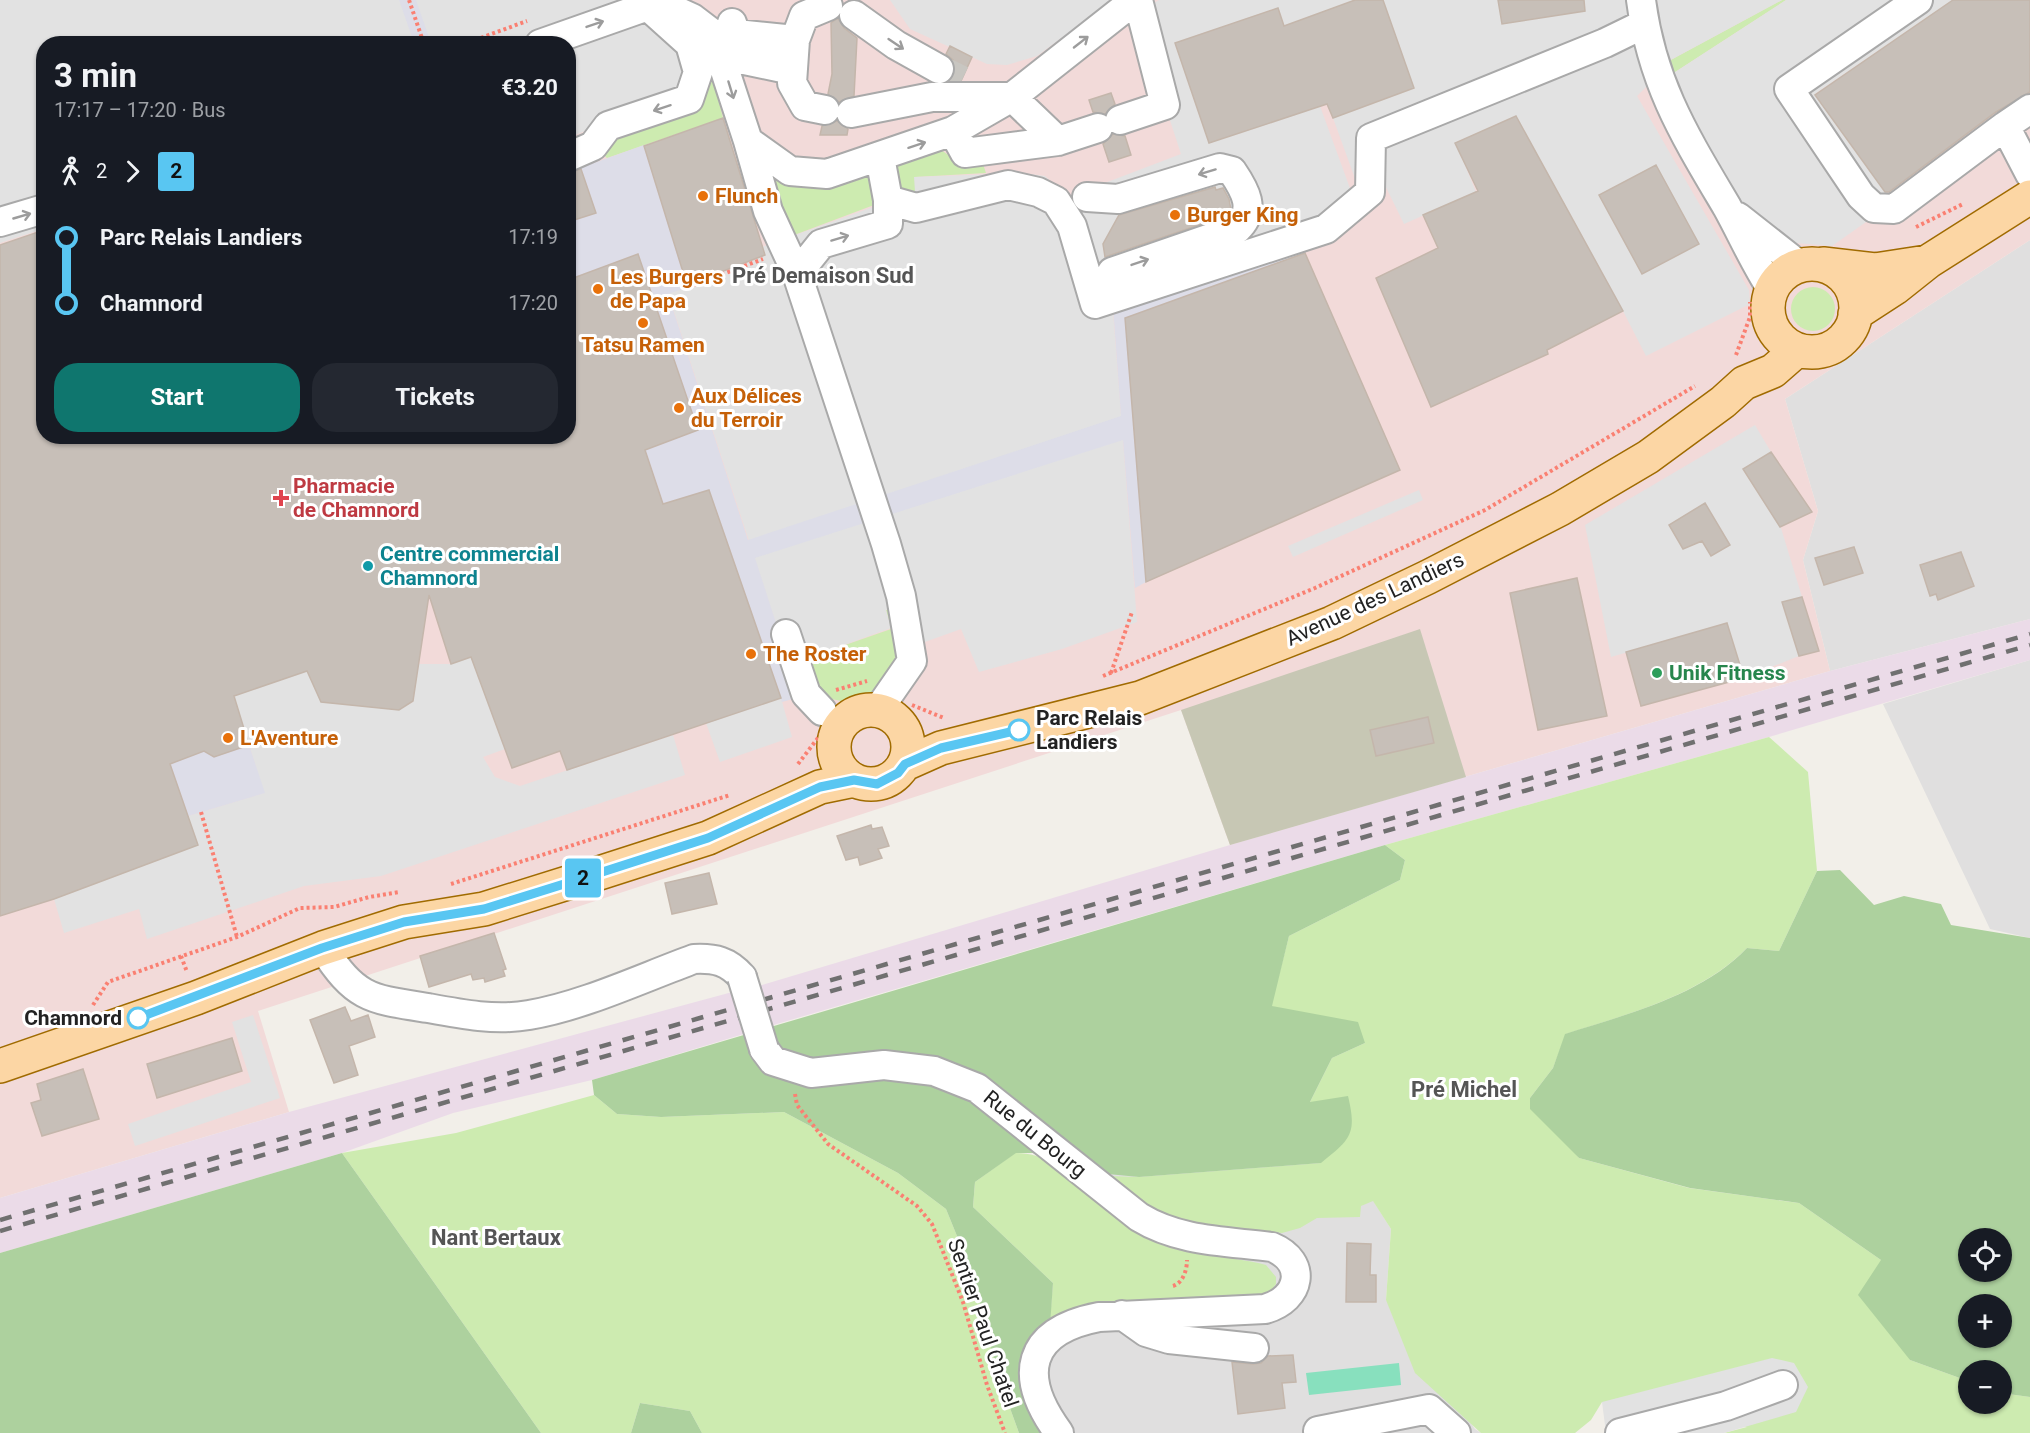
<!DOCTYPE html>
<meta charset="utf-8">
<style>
:root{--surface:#171b24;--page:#242831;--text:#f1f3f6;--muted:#9ea1a6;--accent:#0f766e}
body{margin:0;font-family:Roboto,sans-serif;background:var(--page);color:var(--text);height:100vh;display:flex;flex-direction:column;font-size:22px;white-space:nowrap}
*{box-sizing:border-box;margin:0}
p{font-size:20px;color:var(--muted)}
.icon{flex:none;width:33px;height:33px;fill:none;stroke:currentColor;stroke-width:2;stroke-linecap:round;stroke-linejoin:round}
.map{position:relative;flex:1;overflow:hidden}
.side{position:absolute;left:36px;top:36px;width:540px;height:408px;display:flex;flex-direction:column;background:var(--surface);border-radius:24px;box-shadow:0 2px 4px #0004}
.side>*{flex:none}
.badge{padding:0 12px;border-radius:4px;font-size:21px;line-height:39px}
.fabs{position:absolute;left:1958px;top:1228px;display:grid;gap:12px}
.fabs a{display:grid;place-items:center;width:54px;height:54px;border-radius:50%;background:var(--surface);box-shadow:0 2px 4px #0004;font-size:30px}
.map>.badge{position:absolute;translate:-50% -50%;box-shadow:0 0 0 3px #fff}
.legs{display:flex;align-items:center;gap:9px;height:66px;padding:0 18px;font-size:20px}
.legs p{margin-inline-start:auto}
.overview{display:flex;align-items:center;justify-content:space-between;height:102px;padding:0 18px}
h1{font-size:33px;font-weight:700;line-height:45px}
.button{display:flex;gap:12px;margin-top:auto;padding:12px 18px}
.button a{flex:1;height:69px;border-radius:24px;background:var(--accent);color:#fff;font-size:24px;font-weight:700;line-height:69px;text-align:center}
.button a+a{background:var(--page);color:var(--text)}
ul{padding:0 18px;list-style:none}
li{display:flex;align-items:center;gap:21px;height:66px;font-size:22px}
li i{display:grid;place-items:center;width:9px;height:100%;margin:0 8px;background:currentColor}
li i::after{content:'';width:15px;height:15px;margin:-8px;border:4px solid;border-radius:50%;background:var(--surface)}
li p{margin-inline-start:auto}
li:first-child i{background:linear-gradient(#0000 50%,currentColor 0)}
li:last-child i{background:linear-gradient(currentColor 50%,#0000 0)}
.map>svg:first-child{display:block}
</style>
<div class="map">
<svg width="2030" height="1433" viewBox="0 0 2030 1433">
<rect width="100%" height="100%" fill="#f2efe9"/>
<path fill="#e0dfdf" d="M 2030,240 L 2030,619 L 1830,671 L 1803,560 L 1818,511 L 1785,399 Z
M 2030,660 L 2030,938 L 1990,929 L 1883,704 Z
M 1015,1153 L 1139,1177 L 1321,1163 L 1354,1170 L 1391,1229 L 1386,1300 L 1475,1429 L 1481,1433 L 1065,1433 L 1032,1389 L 1050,1326 L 1053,1283 Z"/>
<path fill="#f2dad9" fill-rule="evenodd" d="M 0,0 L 2030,0 L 2030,240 L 1785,399 L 1818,511 L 1803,560 L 1830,671 L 1230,845 L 1181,710 L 258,1011 L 289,1112 L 0,1198 ZM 44,44 L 568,44 L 568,436 L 44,436 Z"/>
<path fill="#ebdbe8" d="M 2030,619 L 2030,660 L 1769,737 L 1385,845 L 770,1026 L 759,986 L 1230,845 L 1830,671 Z
M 736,991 L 747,1033 L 592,1080 L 453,1113 L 342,1153 L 0,1253 L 0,1198 L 289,1112 Z"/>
<path fill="#c7c7b4" d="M 1420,629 L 1466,777 L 1230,845 L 1181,710 Z"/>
<path fill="#cdebb0" d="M 1782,0 L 1786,0 L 1669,76 L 1667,62 Z
M 713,79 L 723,118 L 607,158 L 597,149 L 700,82 Z
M 937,147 L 954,159 L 983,164 L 986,173 L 915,177 L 915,192 L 909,194 L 902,189 L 893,161 Z
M 871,169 L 882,202 L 789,237 L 768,171 Z
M1791 309a22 22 0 1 1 44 0a22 22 0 1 1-44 0Z
M 895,607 C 896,619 901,636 898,648 C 896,660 890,668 884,677 C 865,706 851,705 821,696 L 805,659 L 891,629 L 886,610 Z
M 1769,737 L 1808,772 L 1817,871 L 1779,951 L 1747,948 C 1700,996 1627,1014 1566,1034 L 1553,1068 L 1530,1098 L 1579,1158 L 1689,1188 L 1799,1203 L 1881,1260 L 1910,1360 L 1968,1381 L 1968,1404 L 2001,1404 L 2001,1393 L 2030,1397 L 2030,1433 L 1724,1433 L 1747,1427 L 1602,1402 L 1591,1420 L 1575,1433 L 1481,1433 L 1415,1373 L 1386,1300 L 1391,1229 L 1373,1201 L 1361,1206 L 1360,1217 L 1317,1218 L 1300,1228 L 1282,1233 L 1172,1221 L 1153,1210 L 1108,1176 L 1139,1177 L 1321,1163 L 1310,1102 L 1332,1058 L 1365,1043 L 1271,1006 L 1289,936 L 1400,880 L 1405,860 L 1385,845 Z
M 594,1095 L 617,1114 L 661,1117 L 784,1112 L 898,1173 L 946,1209 L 972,1273 L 998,1375 L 1019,1433 L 702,1433 L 690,1411 L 640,1403 L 631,1433 L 541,1433 L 342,1153 L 456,1133 Z
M 1015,1153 C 1071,1153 1100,1211 1145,1237 C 1182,1258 1226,1254 1266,1265 L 1276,1277 L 1276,1284 L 1267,1296 L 1092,1306 L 1050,1319 L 1053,1283 L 973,1207 L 975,1182 Z"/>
<path fill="#add19e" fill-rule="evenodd" d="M 1385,845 L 1405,860 L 1400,880 L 1289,936 L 1272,1006 L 1358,1022 L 1365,1043 L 1332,1058 L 1310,1102 L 1348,1096 C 1357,1134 1351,1139 1321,1163 L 1139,1177 L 1066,1170 L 1033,1153 L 1016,1153 L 975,1182 L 973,1207 L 1053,1283 L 1050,1326 L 1034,1359 L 1065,1433 L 1019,1433 L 998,1375 L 972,1273 L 946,1209 L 898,1173 L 784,1112 L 661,1117 L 617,1114 L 594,1095 L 592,1080 Z
M 1840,870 L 1874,905 L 1904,896 L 1941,904 L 1951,925 L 2030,938 L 2030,1397 L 2001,1393 L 2001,1371 L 1968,1371 L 1968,1381 L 1910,1360 L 1858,1295 L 1881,1260 L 1799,1203 L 1690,1188 L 1579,1158 L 1530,1109 L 1530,1098 L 1553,1068 L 1565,1034 C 1627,1014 1701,996 1747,948 L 1779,951 L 1817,871 ZM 1968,1239 L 2001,1239 L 2001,1272 L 1968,1272 ZM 1968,1305 L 2001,1305 L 2001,1338 L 1968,1338 Z
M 342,1153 L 541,1433 L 0,1433 L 0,1253 Z
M 640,1403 L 690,1411 L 702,1433 L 631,1433 Z"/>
<path fill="#88e0be" d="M 1399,1363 L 1401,1385 L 1309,1395 L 1306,1373 Z"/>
<path fill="#e2e2e2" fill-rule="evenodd" d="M 0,0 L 668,0 L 687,50 L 687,91 L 570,137 L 572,144 L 569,145 L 568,44 L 44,44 L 43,229 L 0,243 Z
M 890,0 L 1113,0 L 1037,56 L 1007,65 L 987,64 L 910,29 Z
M 1159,0 L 1355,0 L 1284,26 L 1277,8 L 1175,43 L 1209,143 L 1320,106 L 1359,213 L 1112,298 L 1137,622 L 1062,649 L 979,672 L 961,629 L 911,647 L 894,607 L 886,610 L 891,628 L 805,659 L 800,697 L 668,293 L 764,256 L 762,247 L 915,192 L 914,177 L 1022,173 L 1045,176 L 1068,197 L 1181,154 L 1165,105 L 1141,11 Z
M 1383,0 L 1628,0 L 1651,82 L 1637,96 L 1749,290 L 1750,304 L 1646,356 L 1623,311 L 1456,143 L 1476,192 L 1404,224 L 1380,175 L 1357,184 L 1333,118 L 1413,88 Z
M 1657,0 L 1782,0 L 1667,62 Z
M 1786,0 L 1953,0 L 1815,94 L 1888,196 L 1876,215 L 1832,246 L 1783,242 L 1740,203 L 1712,162 L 1669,76 Z
M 1755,425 L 1771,452 L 1743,470 L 1781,528 L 1802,597 L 1782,602 L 1799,656 L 1744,678 L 1727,623 L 1611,657 L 1585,525 ZM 1705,503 L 1730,545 L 1711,556 L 1702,541 L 1683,548 L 1669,525 Z
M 1419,490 L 1423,500 L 1293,557 L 1288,546 Z
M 471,657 L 505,749 L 483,757 L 495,777 L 520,786 L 673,735 L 685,775 L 381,876 L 304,886 L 147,939 L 139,909 L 64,933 L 54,899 L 197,845 L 188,816 L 264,793 L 234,696 L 307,671 L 321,702 L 399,710 L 413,702 L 419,664 L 451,664 Z
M 781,698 L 792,737 L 720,762 L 706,723 Z
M 253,1015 L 280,1098 L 135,1146 L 128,1124 L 251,1082 L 232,1022 Z
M 1772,1358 L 1794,1363 L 1808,1387 L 1796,1412 L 1724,1433 L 1606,1433 L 1602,1402 Z"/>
<path fill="#dddde8" d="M 399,0 L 416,0 L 431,43 L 414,43 Z
M 644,145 L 688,287 L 668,294 L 748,540 L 1121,416 L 1113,307 L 1299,244 L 1305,253 L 1125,318 L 1146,582 L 1135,588 L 1123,440 L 755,558 L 800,697 L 782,702 L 709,491 L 663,504 L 645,450 L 698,429 L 638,254 L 569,280 L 568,222 L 596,213 L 580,168 Z
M 249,745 L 265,793 L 188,816 L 170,764 L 209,749 L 214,757 Z"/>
<path fill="#c7bfb8" stroke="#c4b6ab" stroke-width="1.5" d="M 1355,0 L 1383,0 L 1414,88 L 1333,118 L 1327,104 L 1209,143 L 1175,43 L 1278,8 L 1284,26 Z
M 1498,0 L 1584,0 L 1585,11 L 1502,24 Z
M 1953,0 L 2030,0 L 2030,92 L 1996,112 L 1889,192 L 1885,192 L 1815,95 Z
M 838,18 L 844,28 L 857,38 L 854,96 L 839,102 L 828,94 L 832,74 L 831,23 Z
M 950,46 L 972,57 L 961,81 L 951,80 L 955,68 L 953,60 L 946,54 Z
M 1111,93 L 1115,104 L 1105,114 L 1093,112 L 1089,100 Z
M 1516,116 L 1623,311 L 1547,350 L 1548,354 L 1431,407 L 1376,278 L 1438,248 L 1423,215 L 1478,191 L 1455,143 Z
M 723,118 L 765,255 L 687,285 L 644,146 Z
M 837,121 L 848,129 L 847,135 L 820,135 L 822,126 Z
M 1113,134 L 1125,136 L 1131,155 L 1109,162 L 1103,144 Z
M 1656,165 L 1699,244 L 1642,274 L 1599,195 Z
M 581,169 L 596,213 L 568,222 L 568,173 Z
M 1215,187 L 1216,190 L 1223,188 L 1229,199 L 1231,210 L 1224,213 L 1225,216 L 1105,257 L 1103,244 L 1119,215 Z
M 44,230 L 44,436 L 568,436 L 568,280 L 638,254 L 698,430 L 645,450 L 663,504 L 709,490 L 781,698 L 567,770 L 560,751 L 512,768 L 471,657 L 451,664 L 429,595 L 413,701 L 399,710 L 321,702 L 307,671 L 234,696 L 249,745 L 214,757 L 204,751 L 170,764 L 198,845 L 54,899 L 0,916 L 0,245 Z
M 1305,253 L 1400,470 L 1146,582 L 1125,318 Z
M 1771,452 L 1812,512 L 1780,527 L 1743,469 Z
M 1705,503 L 1730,545 L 1711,556 L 1702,541 L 1683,549 L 1669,525 Z
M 1854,547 L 1863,573 L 1824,585 L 1815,558 Z
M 1961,552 L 1974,586 L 1938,600 L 1936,594 L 1930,596 L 1920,565 Z
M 1577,578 L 1607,716 L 1538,730 L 1510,593 Z
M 1802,597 L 1819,651 L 1799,656 L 1782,602 Z
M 1727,623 L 1744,678 L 1641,706 L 1626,652 Z
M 1428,717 L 1434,743 L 1376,756 L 1370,730 Z
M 871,825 L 872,829 L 882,827 L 889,846 L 878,849 L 882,858 L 860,865 L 858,857 L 846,860 L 837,836 Z
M 709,873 L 717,904 L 672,914 L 665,883 Z
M 494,933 L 506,969 L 503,970 L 505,976 L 485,982 L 484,978 L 473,980 L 471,974 L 429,987 L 420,956 Z
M 345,1007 L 351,1021 L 368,1015 L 375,1037 L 349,1046 L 358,1075 L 334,1083 L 310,1020 Z
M 232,1038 L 242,1071 L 157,1098 L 147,1064 Z
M 83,1069 L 99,1119 L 42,1136 L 31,1103 L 41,1100 L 37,1084 Z
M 1347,1243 L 1371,1244 L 1370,1275 L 1376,1275 L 1376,1302 L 1346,1302 Z
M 1293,1355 L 1296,1382 L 1282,1383 L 1285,1408 L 1238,1414 L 1232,1362 L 1253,1364 L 1261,1363 L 1268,1356 Z"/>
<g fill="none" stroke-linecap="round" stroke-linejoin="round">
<path stroke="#c8c6c1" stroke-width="28" stroke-dasharray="28 14" stroke-linecap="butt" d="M 939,69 L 962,80"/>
<defs>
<path id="minor" d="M 1641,0 C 1652,84 1685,136 1727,207 C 1742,234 1754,262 1771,288
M 1918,0 L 1789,89 L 1861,196 L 1874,208 L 1894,209 L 2005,126 L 2030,174
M 854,15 L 896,45 L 939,69
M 732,23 L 736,34 L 795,40
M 540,44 L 648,6 L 670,8 L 692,18 L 713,34 L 748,141 L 790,171 L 827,174 L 953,131 L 1012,97 L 1135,0
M 721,55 L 792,70
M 825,110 L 805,106 L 792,83 L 795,40 L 804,16 L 828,6
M 851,113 L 932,97 L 1012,97 L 1058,141
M 1120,120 L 1165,105 L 1138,0
M 2005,126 L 2030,109
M 953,131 L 965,153 L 1058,141 L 1098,128
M 748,141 L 768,211 L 797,274 L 886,544 L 901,596 L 912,661 L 878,710
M 568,157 L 593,146 L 608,126 L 689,99 L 698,72 L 690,44 L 650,8
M 1087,197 L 1118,199 L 1220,168 L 1232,171 C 1245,190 1257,210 1237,229 L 1112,272 L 1107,282 L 1092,293
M 888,200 L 916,208 L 1008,185 L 1038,192 L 1056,201 L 1072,226 L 1095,304 L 1326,229 L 1370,192 L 1371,138 L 1605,43 L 1644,24
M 1738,217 L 1799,265
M 0,222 L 44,209
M 797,274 L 821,244 L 888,224 L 888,200 L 880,157
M 786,634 L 806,694 L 822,711
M 323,948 C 356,999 370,999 428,1008 C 460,1014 496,1021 529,1015 C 583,1006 642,978 694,959 C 715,958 728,961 742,977
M 764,1049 L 773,1061 L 811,1073 L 884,1065 L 934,1071 L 977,1088 L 1139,1217 C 1180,1242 1226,1241 1272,1247 C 1308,1262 1301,1299 1265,1309 L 1099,1317 C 1026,1331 1017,1376 1059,1433
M 1122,1315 L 1146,1332 L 1169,1339 L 1254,1348
M 1318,1431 L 1429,1409 L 1456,1433
M 1620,1433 L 1726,1406 L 1783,1385"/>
<path id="major" d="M1768 308a44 44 0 1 1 88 0a44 44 0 1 1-88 0Z
M 1823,264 L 1875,270 L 1927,262
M 1855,314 L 1895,288 L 1929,261 L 2030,197
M834 747a37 37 0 1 1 74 0a37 37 0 1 1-74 0Z
M 905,764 L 941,748 L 1140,698 L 1332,623 L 1428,577 L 1560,509 L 1648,457 L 1723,402 L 1744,383 L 1773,371 L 1797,350
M 0,1066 L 196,998 L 323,948 L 404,922 L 484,909 L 593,875 L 708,838 L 820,787 L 854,780"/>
</defs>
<use href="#minor" stroke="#a9a9a9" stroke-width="32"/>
<use href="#major" stroke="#a06b00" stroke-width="36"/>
<path stroke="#fa8072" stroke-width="4" stroke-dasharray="3 3" stroke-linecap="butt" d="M 409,0 L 424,44
M 464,44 L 527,21
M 1916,227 L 1963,204
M 688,287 L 763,259
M 1736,355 L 1750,317 L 1750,302
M 1111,673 L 1132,612
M 1103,676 L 1315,588 L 1485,510 L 1695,386
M 836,690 L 867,681
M 912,705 L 944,718
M 798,764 L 821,734
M 201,812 L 237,937
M 451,884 L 730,795
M 181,956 L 187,972
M 93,1005 L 108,982 L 237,937 L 300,908 L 334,907 L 369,897 L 399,892
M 795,1094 L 797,1105 L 828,1144 L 917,1206 L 932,1224 L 963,1302 L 987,1385 L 1005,1433
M 1173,1286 C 1183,1283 1187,1270 1187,1260"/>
<use href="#minor" stroke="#fff" stroke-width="28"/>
<use href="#major" stroke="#fcd6a4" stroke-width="33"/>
<path stroke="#707070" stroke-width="4.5" stroke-dasharray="12 12" stroke-linecap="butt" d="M 0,1220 L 2030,634
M 0,1231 L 2030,645"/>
<defs>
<path id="minor-bridge" d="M 742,977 L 764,1049"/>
</defs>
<use href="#minor-bridge" stroke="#a9a9a9" stroke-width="32" stroke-linecap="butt"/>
<use href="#minor-bridge" stroke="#fff" stroke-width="28"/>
</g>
<defs><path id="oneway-shaft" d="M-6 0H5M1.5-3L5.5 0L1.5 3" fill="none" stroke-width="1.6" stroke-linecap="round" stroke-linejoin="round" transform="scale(1.5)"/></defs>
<g stroke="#9c9c9c">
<use href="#oneway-shaft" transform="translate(595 24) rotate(-19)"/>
<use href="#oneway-shaft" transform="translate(1081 42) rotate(-38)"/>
<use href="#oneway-shaft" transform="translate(896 44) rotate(34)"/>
<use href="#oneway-shaft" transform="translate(731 90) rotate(73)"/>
<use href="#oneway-shaft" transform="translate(662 108) rotate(162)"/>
<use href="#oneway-shaft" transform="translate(917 145) rotate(-18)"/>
<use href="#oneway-shaft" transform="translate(1207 172) rotate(163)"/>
<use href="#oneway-shaft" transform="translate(22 216) rotate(-16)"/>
<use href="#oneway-shaft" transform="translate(840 238) rotate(-17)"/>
<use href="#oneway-shaft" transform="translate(1140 262) rotate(-19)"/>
</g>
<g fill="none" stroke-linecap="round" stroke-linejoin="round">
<defs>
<path id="line-1" d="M 138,1018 L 322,948 L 404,922 L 484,909 L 593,875 L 708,838 L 820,787 L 854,780 L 877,784 L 898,773 L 905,764 L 941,748 L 1019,730"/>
</defs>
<use href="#line-1" stroke="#fff" stroke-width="14"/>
<use href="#line-1" stroke="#59c6f2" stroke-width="9"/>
</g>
<g fill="#e8710a" stroke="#fff" stroke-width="2">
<circle cx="703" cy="196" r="6"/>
<circle cx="1175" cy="215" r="6"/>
<circle cx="598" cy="289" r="6"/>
<circle cx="643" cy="323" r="6"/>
<circle cx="679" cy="408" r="6"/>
<circle cx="751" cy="654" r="6"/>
<circle cx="228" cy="738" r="6"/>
</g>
<path fill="#e0444e" stroke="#fff" stroke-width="2" d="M278 489h6v6h6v6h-6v6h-6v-6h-6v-6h6z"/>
<circle fill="#0f9aa8" stroke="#fff" stroke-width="2" cx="368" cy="566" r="6"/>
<circle fill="#2e9e5b" stroke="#fff" stroke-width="2" cx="1657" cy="673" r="6"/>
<g fill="#fff" stroke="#59c6f2" stroke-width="3">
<circle cx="1019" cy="730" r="10"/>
<circle cx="138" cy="1018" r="10"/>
</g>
<g text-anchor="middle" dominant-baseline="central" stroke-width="6" stroke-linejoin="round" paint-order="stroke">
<g font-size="21" font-weight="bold" fill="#c56008" stroke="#fff" text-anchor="start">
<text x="715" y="196">Flunch</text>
<text x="1187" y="215">Burger King</text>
<text x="610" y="277">Les Burgers<tspan x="610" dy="24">de Papa</tspan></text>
<text x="643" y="345" text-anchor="middle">Tatsu Ramen</text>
<text x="691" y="396">Aux Délices<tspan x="691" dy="24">du Terroir</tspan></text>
<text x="763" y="654">The Roster</text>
<text x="240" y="738">L'Aventure</text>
</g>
<g font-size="21" font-weight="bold" fill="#be3a42" stroke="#fff" text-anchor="start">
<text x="293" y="486">Pharmacie<tspan x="293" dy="24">de Chamnord</tspan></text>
</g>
<g font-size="21" font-weight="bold" fill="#0d838f" stroke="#fff" text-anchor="start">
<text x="380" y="554">Centre commercial<tspan x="380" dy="24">Chamnord</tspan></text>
</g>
<g font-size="21" fill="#222" stroke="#fff">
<text transform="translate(1375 599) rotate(-25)">Avenue des Landiers</text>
<text transform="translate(1035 1134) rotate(39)">Rue du Bourg</text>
<text transform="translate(983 1323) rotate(71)">Sentier Paul Chatel</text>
</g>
<g font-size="21" font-weight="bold" fill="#27864d" stroke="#fff" text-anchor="start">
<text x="1669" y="673">Unik Fitness</text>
</g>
<g font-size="21" font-weight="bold" fill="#222" stroke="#fff" text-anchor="start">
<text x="1036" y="718">Parc Relais<tspan x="1036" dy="24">Landiers</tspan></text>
<text x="122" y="1018" text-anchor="end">Chamnord</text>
</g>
<g font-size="22" font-weight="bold" fill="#555" stroke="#fff">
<text x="823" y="275">Pré Demaison Sud</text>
<text x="1464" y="1089">Pré Michel</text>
<text x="496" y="1237">Nant Bertaux</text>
</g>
</g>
</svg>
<div class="fabs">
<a><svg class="icon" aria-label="locate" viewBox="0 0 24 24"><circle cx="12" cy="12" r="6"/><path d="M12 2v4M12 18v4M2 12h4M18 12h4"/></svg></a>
<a>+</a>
<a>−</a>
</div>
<b class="badge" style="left:583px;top:878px;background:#59c6f2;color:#111">2</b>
<section class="side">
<div class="overview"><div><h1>3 min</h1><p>17:17 – 17:20 · Bus</p></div><b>€3.20</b></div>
<div class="legs"><svg class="icon" aria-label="walk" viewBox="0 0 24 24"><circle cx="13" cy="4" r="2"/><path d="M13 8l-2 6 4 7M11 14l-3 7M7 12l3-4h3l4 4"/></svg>2<svg class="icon" aria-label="forward" viewBox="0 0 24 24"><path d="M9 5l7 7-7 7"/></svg><b class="badge" style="background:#59c6f2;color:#111">2</b></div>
<ul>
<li><i style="color:#59c6f2"></i><b>Parc Relais Landiers</b><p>17:19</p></li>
<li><i style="color:#59c6f2"></i><b>Chamnord</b><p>17:20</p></li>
</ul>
<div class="button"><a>Start</a><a>Tickets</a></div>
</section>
</div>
